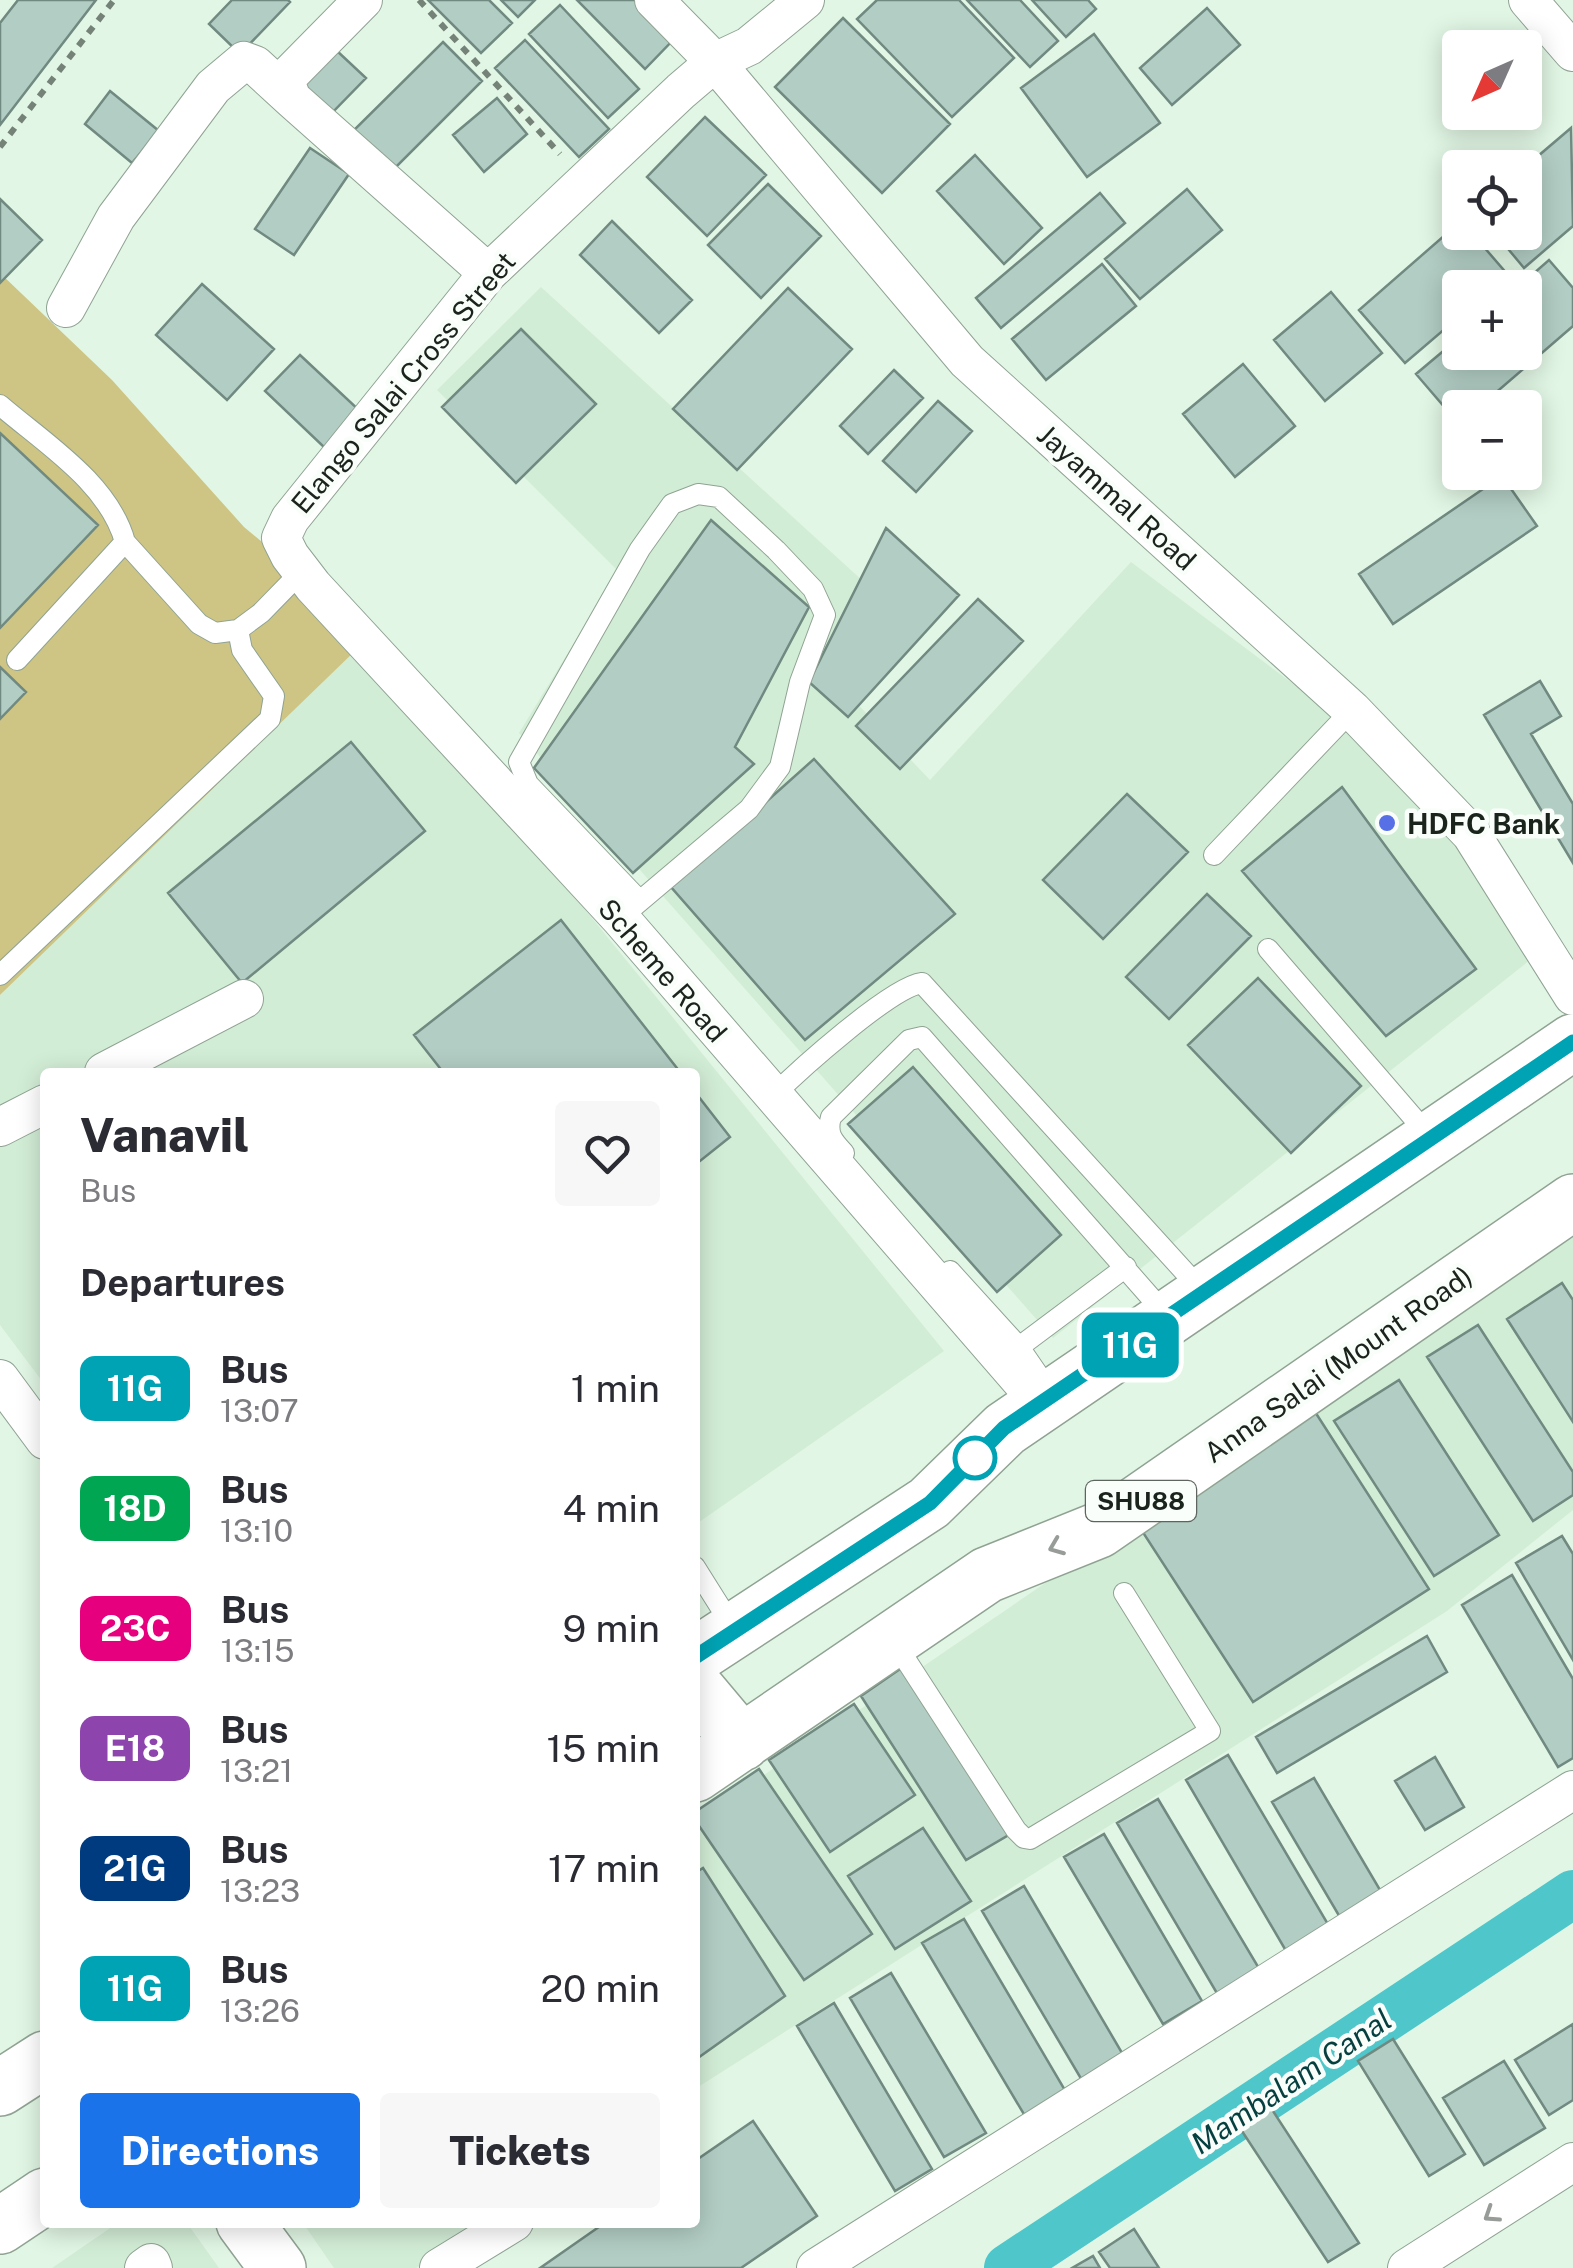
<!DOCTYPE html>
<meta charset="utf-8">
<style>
:root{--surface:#fff;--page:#f7f7f7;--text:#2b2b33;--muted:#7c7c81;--accent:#1a73e8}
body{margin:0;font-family:"Public Sans",sans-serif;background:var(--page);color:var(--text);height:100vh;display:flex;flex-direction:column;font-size:38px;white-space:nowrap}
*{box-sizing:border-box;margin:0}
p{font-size:32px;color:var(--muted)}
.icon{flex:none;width:55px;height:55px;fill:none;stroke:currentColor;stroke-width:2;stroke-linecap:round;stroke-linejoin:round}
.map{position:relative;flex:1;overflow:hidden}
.side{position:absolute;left:40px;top:1068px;width:660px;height:1160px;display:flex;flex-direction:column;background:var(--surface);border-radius:10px;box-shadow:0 5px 25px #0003}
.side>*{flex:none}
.badge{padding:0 20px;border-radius:15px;font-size:35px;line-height:65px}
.needle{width:65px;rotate:225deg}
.buttons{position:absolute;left:1442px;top:30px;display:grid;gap:20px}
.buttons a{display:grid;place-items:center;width:100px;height:100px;border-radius:10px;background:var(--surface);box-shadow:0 5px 25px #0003;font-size:50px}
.map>.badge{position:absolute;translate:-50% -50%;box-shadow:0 0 0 5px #fff}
h2{padding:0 40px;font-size:38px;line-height:90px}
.round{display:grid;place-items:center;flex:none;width:105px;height:105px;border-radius:10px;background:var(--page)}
.headline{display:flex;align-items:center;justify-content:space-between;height:170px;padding:0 40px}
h1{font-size:48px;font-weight:800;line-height:75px}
.button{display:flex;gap:20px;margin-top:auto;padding:20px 40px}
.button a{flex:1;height:115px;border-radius:10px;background:var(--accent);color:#fff;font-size:40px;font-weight:800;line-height:115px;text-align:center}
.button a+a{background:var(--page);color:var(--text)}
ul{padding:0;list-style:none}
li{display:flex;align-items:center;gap:30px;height:120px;padding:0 40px}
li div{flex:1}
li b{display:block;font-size:38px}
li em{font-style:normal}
li .badge{min-width:110px;font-weight:700;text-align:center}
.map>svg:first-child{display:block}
</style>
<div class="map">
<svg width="1573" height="2268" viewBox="0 0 1573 2268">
<rect width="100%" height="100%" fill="#e1f6e4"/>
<path fill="#d2edd6" d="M 541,287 L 864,582 L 829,674 L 930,780 L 1131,562 L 1380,749 L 1544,949 L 1053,1338 L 519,733 L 618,571 L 437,390 Z
M 355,651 L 583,907 L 944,1351 L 695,1525 L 695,1072 L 45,1072 L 45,1385 L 0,1325 L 0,995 Z
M 1573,1223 L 1573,1510 L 1447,1611 L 695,2089 L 695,1822 Z
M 119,2222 L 187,2223 L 219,2268 L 52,2268 Z
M 303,2223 L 489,2223 L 416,2268 L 334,2268 Z"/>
<path fill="#cec584" d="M 0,273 L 112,380 L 244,527 L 273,551 L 355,651 L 0,995 Z"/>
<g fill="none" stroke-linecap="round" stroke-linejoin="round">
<path stroke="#4ec6ca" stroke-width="48" d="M 1008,2268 L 1573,1894"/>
</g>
<path fill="#b2cdc4" stroke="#708981" stroke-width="2.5" d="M 18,0 L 96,0 L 0,125 L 0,23 Z
M 232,0 L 288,0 L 290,2 L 240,54 L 209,24 Z
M 428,0 L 489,0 L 512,23 L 481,53 Z
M 501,0 L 535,0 L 518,17 Z
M 577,0 L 637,0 L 675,38 L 645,69 Z
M 877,0 L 959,0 L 1014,58 L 952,117 L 857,19 Z
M 967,0 L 1020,0 L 1058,41 L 1030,67 Z
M 1032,0 L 1088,0 L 1096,9 L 1066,37 Z
M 560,5 L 639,89 L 608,118 L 529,34 Z
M 1207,8 L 1240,45 L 1172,105 L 1140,68 Z
M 843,18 L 950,124 L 882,193 L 775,87 Z
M 1094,34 L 1160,123 L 1087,177 L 1021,88 Z
M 525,40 L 609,129 L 579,157 L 495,68 Z
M 443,42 L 482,81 L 386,177 L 347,137 Z
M 336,50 L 366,78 L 326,119 L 297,90 Z
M 110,91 L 159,131 L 132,163 L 85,124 Z
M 497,98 L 527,134 L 484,172 L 453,135 Z
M 705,117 L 766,175 L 707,236 L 647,177 Z
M 1571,128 L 1573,226 L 1524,268 L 1494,232 L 1525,232 L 1524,168 Z
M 310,148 L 349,174 L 294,255 L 255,229 Z
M 975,155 L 1042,228 L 1004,264 L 937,191 Z
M 768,184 L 821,236 L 761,298 L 708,245 Z
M 1187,189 L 1222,230 L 1140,299 L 1105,259 Z
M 1100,193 L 1125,223 L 1001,328 L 976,298 Z
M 0,199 L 42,240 L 0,283 Z
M 612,221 L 692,300 L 659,333 L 580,255 Z
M 1460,222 L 1460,232 L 1471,232 L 1508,275 L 1494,288 L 1460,288 L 1460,316 L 1405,363 L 1359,310 Z
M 1549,260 L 1573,288 L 1573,326 L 1478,408 L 1460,408 L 1459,424 L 1416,374 L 1460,337 L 1460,352 L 1525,352 L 1525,288 L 1517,288 Z
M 1102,264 L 1136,306 L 1046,380 L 1012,339 Z
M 202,284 L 274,349 L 227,400 L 156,335 Z
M 788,288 L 852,349 L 737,470 L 673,409 Z
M 1331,292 L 1382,353 L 1325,401 L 1274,340 Z
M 521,329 L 596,404 L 516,483 L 442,407 Z
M 300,355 L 361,412 L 326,449 L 265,391 Z
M 1243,364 L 1295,426 L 1235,477 L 1183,414 Z
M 894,370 L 923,398 L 868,454 L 840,426 Z
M 938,401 L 972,431 L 916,492 L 883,461 Z
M 0,433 L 98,525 L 0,628 Z
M 1502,476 L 1537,526 L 1393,624 L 1359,574 Z
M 711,520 L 809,607 L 735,747 L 754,764 L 633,873 L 534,768 Z
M 886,528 L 959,595 L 848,717 L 809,682 Z
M 978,599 L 1023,641 L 900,769 L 856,726 Z
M 0,667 L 26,692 L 0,719 Z
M 1540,681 L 1561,716 L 1531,734 L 1573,804 L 1573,863 L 1484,715 Z
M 351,742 L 425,831 L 242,983 L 168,893 Z
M 814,759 L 955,914 L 805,1040 L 671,887 Z
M 1342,787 L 1476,969 L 1386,1036 L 1242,871 Z
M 1127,794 L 1188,852 L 1103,939 L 1043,880 Z
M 1207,894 L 1251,936 L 1169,1019 L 1126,977 Z
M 561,920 L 680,1072 L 443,1072 L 414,1035 Z
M 1258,978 L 1361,1086 L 1291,1153 L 1188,1045 Z
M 913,1067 L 1061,1235 L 997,1292 L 848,1124 Z
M 695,1092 L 730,1137 L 695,1165 Z
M 1562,1283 L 1573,1300 L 1573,1422 L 1507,1319 Z
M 1478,1325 L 1573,1472 L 1573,1495 L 1533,1521 L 1427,1357 Z
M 1399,1380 L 1499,1535 L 1434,1576 L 1334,1421 Z
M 1310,1404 L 1429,1589 L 1253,1702 L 1133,1517 Z
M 1562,1536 L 1573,1554 L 1573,1660 L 1516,1563 Z
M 1512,1575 L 1573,1679 L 1573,1758 L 1558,1767 L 1462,1605 Z
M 1427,1636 L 1447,1672 L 1277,1773 L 1256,1737 Z
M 903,1667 L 1012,1833 L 966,1860 L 861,1696 Z
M 854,1704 L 915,1795 L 830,1852 L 769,1760 Z
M 1228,1755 L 1332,1931 L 1289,1956 L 1186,1780 Z
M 1435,1757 L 1464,1807 L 1425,1830 L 1395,1781 Z
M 759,1769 L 872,1934 L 804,1980 L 695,1820 L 695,1812 Z
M 1314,1778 L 1383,1895 L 1341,1919 L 1272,1802 Z
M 1158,1799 L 1260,1970 L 1218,1995 L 1117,1823 Z
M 923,1828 L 971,1901 L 895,1949 L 848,1876 Z
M 1104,1834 L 1202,2001 L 1163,2024 L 1064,1857 Z
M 703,1868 L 785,1996 L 695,2060 L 695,1873 Z
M 1024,1886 L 1125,2058 L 1083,2082 L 982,1911 Z
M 964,1919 L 1069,2097 L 1028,2121 L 922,1943 Z
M 891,1973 L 986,2133 L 944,2157 L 850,1998 Z
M 834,2003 L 932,2169 L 895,2191 L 797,2026 Z
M 1573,2024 L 1573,2100 L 1549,2115 L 1515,2060 Z
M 1393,2039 L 1465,2154 L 1429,2176 L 1358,2061 Z
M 1504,2061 L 1545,2128 L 1484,2165 L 1443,2098 Z
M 1269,2105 L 1359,2243 L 1328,2262 L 1238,2125 Z
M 753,2121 L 817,2216 L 741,2268 L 540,2268 L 606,2222 L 695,2222 L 695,2161 Z
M 1134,2229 L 1159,2268 L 1110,2268 L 1099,2252 Z
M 1093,2256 L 1100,2268 L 1072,2268 Z"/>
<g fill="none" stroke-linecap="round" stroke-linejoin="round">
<defs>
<path id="lane" d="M 0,405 C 44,443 109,483 125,542
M 17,660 L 125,542 L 199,624 L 215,633 L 238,630 L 261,613 L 302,571
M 1214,855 L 1352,710
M 620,918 L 749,809 L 780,767 L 800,682 L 825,615 L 813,589 L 776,550 L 719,497 L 698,494 L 672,504 L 640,549 L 519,762 L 528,784 L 640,901
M 1268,949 L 1430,1137
M 0,975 L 270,719 L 274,696 L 242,650 L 238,630
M 773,1096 C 798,1071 891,987 922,983 L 1203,1292
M 844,1153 C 833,1141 826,1134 831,1117 L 909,1040 L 922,1037 L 1167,1316
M 950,1271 L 1019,1347 L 1041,1379
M 1019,1347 L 1126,1267
M 695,1567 L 734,1629
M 895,1643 L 1016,1830 L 1024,1838 L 1030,1839 L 1210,1731 L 1124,1593"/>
<path id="street" d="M 363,0 L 291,73 L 286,84 L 292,99 L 488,273
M 654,0 L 715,62 L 967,361 L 1352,710 L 1471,834 L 1573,996
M 805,0 L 749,46 L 715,62 L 681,91 L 488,273 L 290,519 L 281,538 L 290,556 L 313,586 L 620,918 L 1042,1405
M 1528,0 L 1573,52
M 66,308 L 116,217 L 213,87 L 244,61 L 255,65 L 292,99
M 104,1072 L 244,999
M 0,1127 L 45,1104
M 0,1379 L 45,1440
M 144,2268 L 151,2263 L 153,2268
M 439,2268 L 514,2222
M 816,2268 L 1573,1790
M 1407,2268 L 1573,2162"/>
<path id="secondary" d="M 244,2222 L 278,2268"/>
<path id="primary" d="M 695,1656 L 929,1503 L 1005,1429 L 1573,1042
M 695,1687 L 742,1743
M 695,1774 L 987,1575 L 1099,1530 L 1573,1202
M 0,2088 L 45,2059
M 0,2226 L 45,2196"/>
</defs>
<use href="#lane" stroke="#90a393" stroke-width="22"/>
<use href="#street" stroke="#90a393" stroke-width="40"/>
<use href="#secondary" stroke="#90a393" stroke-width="58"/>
<use href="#primary" stroke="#90a393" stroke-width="58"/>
<path stroke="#748277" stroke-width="6" stroke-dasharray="8 8" stroke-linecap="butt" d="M 419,0 L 560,154
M 0,147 L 114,0"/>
<use href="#lane" stroke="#fff" stroke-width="20"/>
<use href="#street" stroke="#fff" stroke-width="38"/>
<use href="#secondary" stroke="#fff" stroke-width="55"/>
<use href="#primary" stroke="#fff" stroke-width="55"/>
</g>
<defs><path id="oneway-chevron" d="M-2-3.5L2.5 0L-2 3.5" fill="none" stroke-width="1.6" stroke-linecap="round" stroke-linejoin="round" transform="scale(2.5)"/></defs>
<g stroke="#989c99">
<use href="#oneway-chevron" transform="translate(1056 1547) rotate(158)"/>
<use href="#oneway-chevron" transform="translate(1491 2215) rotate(147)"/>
</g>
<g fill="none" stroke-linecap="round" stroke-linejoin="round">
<defs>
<path id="line" d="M 695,1657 L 930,1503 L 1004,1428 L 1573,1042"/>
</defs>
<use href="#line" stroke="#fff" stroke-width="22"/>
<use href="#line" stroke="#00a3b4" stroke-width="15"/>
</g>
<circle fill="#5770e6" stroke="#fafefa" stroke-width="4" cx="1387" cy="823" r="10"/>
<circle fill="#fff" stroke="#00a3b4" stroke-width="5" cx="975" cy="1458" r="20"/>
<g text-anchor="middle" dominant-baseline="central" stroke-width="9" stroke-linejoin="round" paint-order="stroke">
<rect fill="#fafefa" stroke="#5e655f" stroke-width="2.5" x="1086" y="1481" width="110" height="40" rx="8"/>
<g font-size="25" font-weight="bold" fill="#1b231d">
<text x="1141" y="1501">SHU88</text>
</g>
<g font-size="28" fill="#1b231d" stroke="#fafefa">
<text transform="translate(403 382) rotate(-50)">Elango Salai Cross Street</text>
<text transform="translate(1117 497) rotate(42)">Jayammal Road</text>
<text transform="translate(663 970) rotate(49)">Scheme Road</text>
<text transform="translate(1338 1364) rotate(-35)">Anna Salai (Mount Road)</text>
</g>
<g font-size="28" font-weight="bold" fill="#1b231d" stroke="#fafefa" text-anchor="start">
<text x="1407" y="823">HDFC Bank</text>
</g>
<g font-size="30" font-style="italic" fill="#053f40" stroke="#fafefa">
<text transform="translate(1291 2081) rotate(-34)">Mambalam Canal</text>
</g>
</g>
</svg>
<div class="buttons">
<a><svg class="needle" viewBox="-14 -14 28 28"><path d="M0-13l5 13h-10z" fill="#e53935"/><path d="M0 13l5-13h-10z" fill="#7c7c81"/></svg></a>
<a><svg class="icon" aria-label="locate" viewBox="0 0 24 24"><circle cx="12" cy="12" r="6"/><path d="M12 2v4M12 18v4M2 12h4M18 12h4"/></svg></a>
<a>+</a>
<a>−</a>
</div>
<b class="badge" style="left:1130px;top:1345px;background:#00a3b4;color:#fff">11G</b>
<section class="side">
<div class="headline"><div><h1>Vanavil</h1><p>Bus</p></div><a class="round"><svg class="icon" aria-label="heart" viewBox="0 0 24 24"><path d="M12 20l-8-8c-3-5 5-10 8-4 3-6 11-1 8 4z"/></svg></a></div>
<h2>Departures</h2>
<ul>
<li><span class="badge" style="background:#00a3b4;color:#fff">11G</span><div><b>Bus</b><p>13:07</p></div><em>1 min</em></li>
<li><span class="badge" style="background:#00a651;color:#fff">18D</span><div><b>Bus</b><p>13:10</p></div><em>4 min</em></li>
<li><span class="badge" style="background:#e6007e;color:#fff">23C</span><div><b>Bus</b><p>13:15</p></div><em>9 min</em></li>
<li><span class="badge" style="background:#8e44ad;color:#fff">E18</span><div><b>Bus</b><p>13:21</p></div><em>15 min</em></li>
<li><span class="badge" style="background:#003b80;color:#fff">21G</span><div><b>Bus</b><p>13:23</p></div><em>17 min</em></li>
<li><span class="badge" style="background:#00a3b4;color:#fff">11G</span><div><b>Bus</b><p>13:26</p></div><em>20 min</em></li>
</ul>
<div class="button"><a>Directions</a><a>Tickets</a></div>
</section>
</div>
